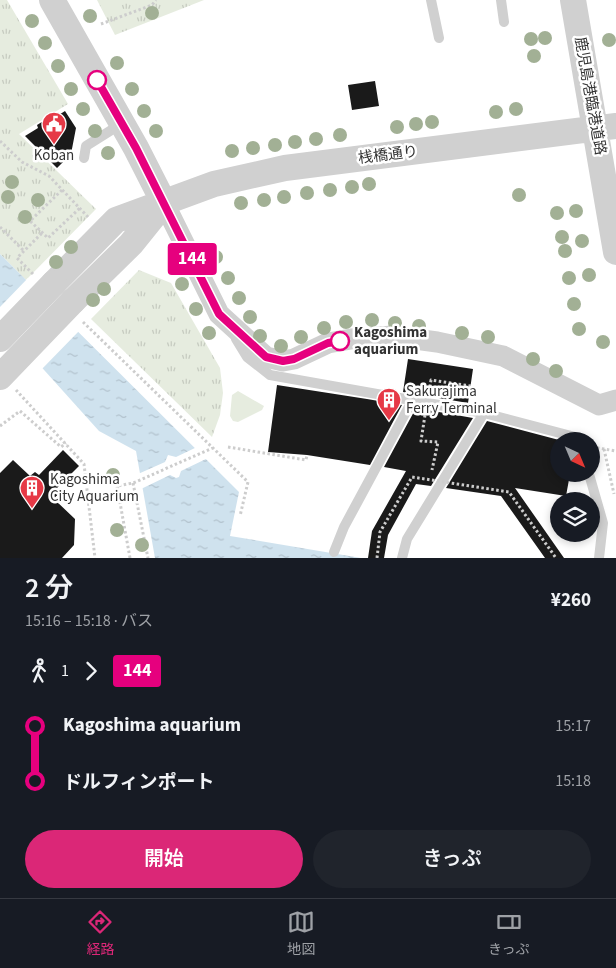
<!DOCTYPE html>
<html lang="ja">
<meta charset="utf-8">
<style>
:root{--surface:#171b24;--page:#20242c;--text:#f1f3f6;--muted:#9ea1a6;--line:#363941;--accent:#db2777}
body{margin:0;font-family:"Source Sans 3","Noto Sans JP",sans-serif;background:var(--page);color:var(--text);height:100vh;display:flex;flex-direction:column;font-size:19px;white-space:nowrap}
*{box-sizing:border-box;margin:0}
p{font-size:16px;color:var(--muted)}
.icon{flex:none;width:28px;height:28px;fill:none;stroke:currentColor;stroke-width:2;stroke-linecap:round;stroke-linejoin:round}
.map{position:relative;height:558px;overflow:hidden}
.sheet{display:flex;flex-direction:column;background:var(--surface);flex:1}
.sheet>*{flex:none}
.badge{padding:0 10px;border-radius:4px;font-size:18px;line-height:32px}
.needle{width:32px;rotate:136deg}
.buttons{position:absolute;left:550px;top:432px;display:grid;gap:10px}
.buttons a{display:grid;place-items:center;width:50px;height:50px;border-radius:50%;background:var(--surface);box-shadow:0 2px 8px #0003;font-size:25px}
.map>.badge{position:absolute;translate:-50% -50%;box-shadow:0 0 0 2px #fff}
.legs{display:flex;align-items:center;gap:8px;height:55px;padding:0 25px;font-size:16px}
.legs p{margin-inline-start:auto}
.head{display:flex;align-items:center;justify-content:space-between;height:85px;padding:0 25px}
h1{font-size:28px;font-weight:600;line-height:38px}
.primary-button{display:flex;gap:10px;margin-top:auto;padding:10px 25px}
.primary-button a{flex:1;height:58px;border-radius:30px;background:var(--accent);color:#fff;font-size:20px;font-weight:600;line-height:58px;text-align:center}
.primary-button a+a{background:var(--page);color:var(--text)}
ul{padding:0 25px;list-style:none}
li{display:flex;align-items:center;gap:18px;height:55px;font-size:19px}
li i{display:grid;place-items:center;width:8px;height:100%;margin:0 6px;background:currentColor}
li i::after{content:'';width:12px;height:12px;margin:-6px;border:4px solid;border-radius:50%;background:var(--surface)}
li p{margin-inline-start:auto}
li:first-child i{background:linear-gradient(#0000 50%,currentColor 0)}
li:last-child i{background:linear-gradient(currentColor 50%,#0000 0)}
.dock{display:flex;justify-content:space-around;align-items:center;height:70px;border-top:1px solid var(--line);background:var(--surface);font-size:14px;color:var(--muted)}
.dock a{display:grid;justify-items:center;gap:2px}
.dock .current{color:var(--accent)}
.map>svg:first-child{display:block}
</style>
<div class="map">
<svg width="616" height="558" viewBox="0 0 616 558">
<defs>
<pattern id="park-tufts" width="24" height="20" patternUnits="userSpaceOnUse" patternTransform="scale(1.25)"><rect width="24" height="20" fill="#e6ecdf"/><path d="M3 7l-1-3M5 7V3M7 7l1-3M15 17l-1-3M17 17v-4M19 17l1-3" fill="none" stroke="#c6cbc0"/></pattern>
<pattern id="water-ripples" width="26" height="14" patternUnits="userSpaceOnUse" patternTransform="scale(1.25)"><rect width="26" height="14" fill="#cfe2ee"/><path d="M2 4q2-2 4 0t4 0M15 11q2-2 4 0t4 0" fill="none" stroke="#b2c2cd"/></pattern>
</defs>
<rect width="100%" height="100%" fill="#fff"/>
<path fill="#e6ecdf" d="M 238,391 L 264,406 L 262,410 L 238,422 L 233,421 L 230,416 L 232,395 Z"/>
<path fill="url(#park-tufts)" d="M 0,0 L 7,0 L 68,104 L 19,134 L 96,209 L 26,280 L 0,254 Z
M 97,0 L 204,0 L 115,35 Z
M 139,270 L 171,283 L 220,368 L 223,393 L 220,415 L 212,437 L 91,319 Z"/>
<path fill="url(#water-ripples)" d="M 0,254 L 239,492 L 230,536 L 361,558 L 155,558 L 136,451 L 99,431 L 0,321 Z"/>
<path fill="#fff" d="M 28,278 L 80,330 L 41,370 L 0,325 L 0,307 Z
M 197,447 L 208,458 L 181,471 L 179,477 L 176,478 L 170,475 L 141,489 L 138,474 L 165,462 L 168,455 L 176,457 Z"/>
<path fill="#1a1a1a" d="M 375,81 L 379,106 L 352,110 L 348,85 Z
M 65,111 L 76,128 L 71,154 L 57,168 L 25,136 L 38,128 L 37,125 L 53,115 L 54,118 Z
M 408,359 L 473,369 L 468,403 L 403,392 Z
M 277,385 L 367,399 L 402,405 L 370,465 L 307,455 L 268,452 Z
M 416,408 L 473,418 L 431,486 L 416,484 L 388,535 L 384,558 L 368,558 L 372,531 L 406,471 L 384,467 Z
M 487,421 L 559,440 L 559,474 L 570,474 L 566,496 L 515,488 L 564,558 L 545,558 L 501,496 L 446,488 Z
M 63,450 L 79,466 L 56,489 L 60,492 L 54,499 L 75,519 L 74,545 L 62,558 L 0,558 L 0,473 L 13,460 L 30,476 L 35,472 L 39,475 Z"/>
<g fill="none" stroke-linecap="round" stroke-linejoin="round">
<path stroke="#cdcdcd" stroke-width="3" stroke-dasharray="2.5 2.5" stroke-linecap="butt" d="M 101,24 L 152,5 L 156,0
M 0,141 L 22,162 L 49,176 L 88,217
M 62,190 L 30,221 L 48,238 L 80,208
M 0,227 L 24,251
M 33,274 L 17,258 L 42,233
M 83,322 L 248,482 L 240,516
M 16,390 L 84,464 L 95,558
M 429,392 L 431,380 L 471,386
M 425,415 L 421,441 L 438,442 L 432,470
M 0,426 L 20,411 L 61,447 L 66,443
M 228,447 L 306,460 L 307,455
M 592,447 L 616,451
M 604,449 L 614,494
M 133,483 L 148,558
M 130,558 L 117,486 L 133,483 L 213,448"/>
<path stroke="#d0d0d0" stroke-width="10" d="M 431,0 L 439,38
M 501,0 L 504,22
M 84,158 L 86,146 L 121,124
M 236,339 L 247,357 L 270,375 L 484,413 L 579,438 L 580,441
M 589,474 L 603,523 L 599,558
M 334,552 L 344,527 L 412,401
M 402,558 L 407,539 L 484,413"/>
<path stroke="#d0d0d0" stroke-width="21" d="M 164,203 L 219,314 L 266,357 L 283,361 L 294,359 L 328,343 L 351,339 L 393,336 L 437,342 L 503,356 L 599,405 L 616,400"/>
<path stroke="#d0d0d0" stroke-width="26" d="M 52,0 L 136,148 L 164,203
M 573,0 L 616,252
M 54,283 L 116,220 L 214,184 L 285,168 L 616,126
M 73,301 L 131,244 L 164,203"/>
<path stroke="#cdcdcd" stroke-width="3" stroke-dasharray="2.5 2.5" stroke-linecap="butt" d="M 377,558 L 380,532 L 412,477 L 509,492 L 556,558"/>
<path stroke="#d0d0d0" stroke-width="26" d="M 0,339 L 54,283
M 0,377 L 73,301"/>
</g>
<g fill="#a2b095">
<circle cx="152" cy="13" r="7"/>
<circle cx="90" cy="16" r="7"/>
<circle cx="32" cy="21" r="7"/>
<circle cx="545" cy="38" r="7"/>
<circle cx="531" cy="39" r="7"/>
<circle cx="609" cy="40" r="7"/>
<circle cx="45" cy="43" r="7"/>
<circle cx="534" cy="56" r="7"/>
<circle cx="117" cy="63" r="7"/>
<circle cx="58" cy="66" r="7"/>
<circle cx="71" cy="89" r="7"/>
<circle cx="132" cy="89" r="7"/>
<circle cx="83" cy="109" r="7"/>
<circle cx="516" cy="109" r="7"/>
<circle cx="144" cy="111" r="7"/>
<circle cx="496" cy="112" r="7"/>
<circle cx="432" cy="122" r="7"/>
<circle cx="416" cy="124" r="7"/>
<circle cx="397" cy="127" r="7"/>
<circle cx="95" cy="131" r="7"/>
<circle cx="156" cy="131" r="7"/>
<circle cx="340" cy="135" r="7"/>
<circle cx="316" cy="139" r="7"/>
<circle cx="295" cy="142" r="7"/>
<circle cx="275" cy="145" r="7"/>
<circle cx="253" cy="148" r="7"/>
<circle cx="232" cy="151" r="7"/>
<circle cx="108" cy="153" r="7"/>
<circle cx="12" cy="182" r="7"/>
<circle cx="369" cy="184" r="7"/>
<circle cx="352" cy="187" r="7"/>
<circle cx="330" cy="190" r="7"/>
<circle cx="307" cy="193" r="7"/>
<circle cx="519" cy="195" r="7"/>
<circle cx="8" cy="197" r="7"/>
<circle cx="284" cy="197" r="7"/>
<circle cx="38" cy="200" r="7"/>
<circle cx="264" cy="200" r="7"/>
<circle cx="241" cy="203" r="7"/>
<circle cx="576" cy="211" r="7"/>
<circle cx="557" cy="213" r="7"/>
<circle cx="25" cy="217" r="7"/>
<circle cx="562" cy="237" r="7"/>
<circle cx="582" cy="241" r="7"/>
<circle cx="71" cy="247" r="7"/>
<circle cx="565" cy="251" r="7"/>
<circle cx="216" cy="257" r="7"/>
<circle cx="56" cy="262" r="7"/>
<circle cx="589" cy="275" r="7"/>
<circle cx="228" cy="278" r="7"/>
<circle cx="569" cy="278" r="7"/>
<circle cx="182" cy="284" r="7"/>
<circle cx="104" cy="289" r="7"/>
<circle cx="239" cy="298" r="7"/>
<circle cx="93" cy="300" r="7"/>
<circle cx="574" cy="304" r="7"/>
<circle cx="196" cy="309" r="7"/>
<circle cx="250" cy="317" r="7"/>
<circle cx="372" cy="320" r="7"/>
<circle cx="346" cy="322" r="7"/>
<circle cx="395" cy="323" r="7"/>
<circle cx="419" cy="326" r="7"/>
<circle cx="324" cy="328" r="7"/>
<circle cx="579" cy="329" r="7"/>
<circle cx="209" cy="333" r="7"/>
<circle cx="462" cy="333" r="7"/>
<circle cx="260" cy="336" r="7"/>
<circle cx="301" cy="337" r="7"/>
<circle cx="488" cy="337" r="7"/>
<circle cx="603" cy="342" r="7"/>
<circle cx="281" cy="346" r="7"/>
<circle cx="533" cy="359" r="7"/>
<circle cx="556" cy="371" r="7"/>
<circle cx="113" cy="475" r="7"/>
<circle cx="117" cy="530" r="7"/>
<circle cx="142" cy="545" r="7"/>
</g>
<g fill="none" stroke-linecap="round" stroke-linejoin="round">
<defs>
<path id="line-1" d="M 97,80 L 136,148 L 219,314 L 266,357 L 283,361 L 294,359 L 328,343 L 340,341"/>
</defs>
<use href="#line-1" stroke="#fff" stroke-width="11"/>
<use href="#line-1" stroke="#e6007e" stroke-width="8"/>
</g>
<defs>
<symbol id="civic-pin" viewBox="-11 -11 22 30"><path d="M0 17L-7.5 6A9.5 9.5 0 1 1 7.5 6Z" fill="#e63946" stroke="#fff"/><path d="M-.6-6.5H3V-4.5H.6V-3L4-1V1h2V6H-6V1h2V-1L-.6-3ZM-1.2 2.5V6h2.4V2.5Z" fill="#fff"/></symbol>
<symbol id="building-pin" viewBox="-11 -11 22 30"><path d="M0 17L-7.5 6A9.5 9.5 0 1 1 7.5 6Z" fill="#e63946" stroke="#fff"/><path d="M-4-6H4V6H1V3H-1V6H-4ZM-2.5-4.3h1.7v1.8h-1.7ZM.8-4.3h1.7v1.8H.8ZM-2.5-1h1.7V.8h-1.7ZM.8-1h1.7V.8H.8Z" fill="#fff"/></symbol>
</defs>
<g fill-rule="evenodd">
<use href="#civic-pin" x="40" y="110" width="28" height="38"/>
<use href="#building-pin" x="375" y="386" width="28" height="38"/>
<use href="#building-pin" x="18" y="474" width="28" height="38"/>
</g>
<g fill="#fff" stroke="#e6007e" stroke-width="2.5">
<circle cx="97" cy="80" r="9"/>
<circle cx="340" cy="341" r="9"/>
</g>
<g text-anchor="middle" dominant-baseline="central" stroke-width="5" stroke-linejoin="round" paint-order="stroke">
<g font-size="15" fill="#333" stroke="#fff">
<text transform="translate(590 96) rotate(80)">鹿児島港臨港道路</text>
<text transform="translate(388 155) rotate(-7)">桟橋通り</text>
</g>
<g font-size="15" fill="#333" stroke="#fff" text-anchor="start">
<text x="54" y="155" text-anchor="middle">Koban</text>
<text x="406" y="391">Sakurajima<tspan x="406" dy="17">Ferry Terminal</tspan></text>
<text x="50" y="479">Kagoshima<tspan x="50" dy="17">City Aquarium</tspan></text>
</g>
<g font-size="15" font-weight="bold" fill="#333" stroke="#fff" text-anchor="start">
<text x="354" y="332">Kagoshima<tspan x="354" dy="17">aquarium</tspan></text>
</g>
</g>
</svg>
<div class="buttons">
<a><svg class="needle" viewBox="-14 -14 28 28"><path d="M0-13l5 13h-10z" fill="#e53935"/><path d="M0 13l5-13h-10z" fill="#9ea1a6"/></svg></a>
<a><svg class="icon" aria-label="layers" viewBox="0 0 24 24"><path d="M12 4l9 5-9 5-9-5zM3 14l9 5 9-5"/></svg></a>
</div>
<b class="badge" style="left:192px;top:259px;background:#e6007e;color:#fff">144</b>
</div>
<section class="sheet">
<div class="head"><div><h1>2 分</h1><p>15:16 – 15:18 · バス</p></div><b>¥260</b></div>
<div class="legs"><svg class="icon" aria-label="walk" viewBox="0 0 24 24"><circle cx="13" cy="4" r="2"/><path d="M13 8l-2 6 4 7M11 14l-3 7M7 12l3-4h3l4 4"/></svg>1<svg class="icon" aria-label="forward" viewBox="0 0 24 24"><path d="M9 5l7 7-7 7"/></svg><b class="badge" style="background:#e6007e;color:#fff">144</b></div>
<ul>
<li><i style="color:#e6007e"></i><b>Kagoshima aquarium</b><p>15:17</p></li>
<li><i style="color:#e6007e"></i><b>ドルフィンポート</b><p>15:18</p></li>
</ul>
<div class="primary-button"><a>開始</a><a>きっぷ</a></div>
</section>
<nav class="dock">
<a class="current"><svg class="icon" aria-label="directions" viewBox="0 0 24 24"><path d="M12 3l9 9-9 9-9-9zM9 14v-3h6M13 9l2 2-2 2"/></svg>経路</a>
<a><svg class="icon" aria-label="map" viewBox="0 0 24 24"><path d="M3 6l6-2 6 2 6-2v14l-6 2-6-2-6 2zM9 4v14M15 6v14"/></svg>地図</a>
<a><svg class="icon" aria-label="tickets" viewBox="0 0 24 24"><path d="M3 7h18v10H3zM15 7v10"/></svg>きっぷ</a>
</nav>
